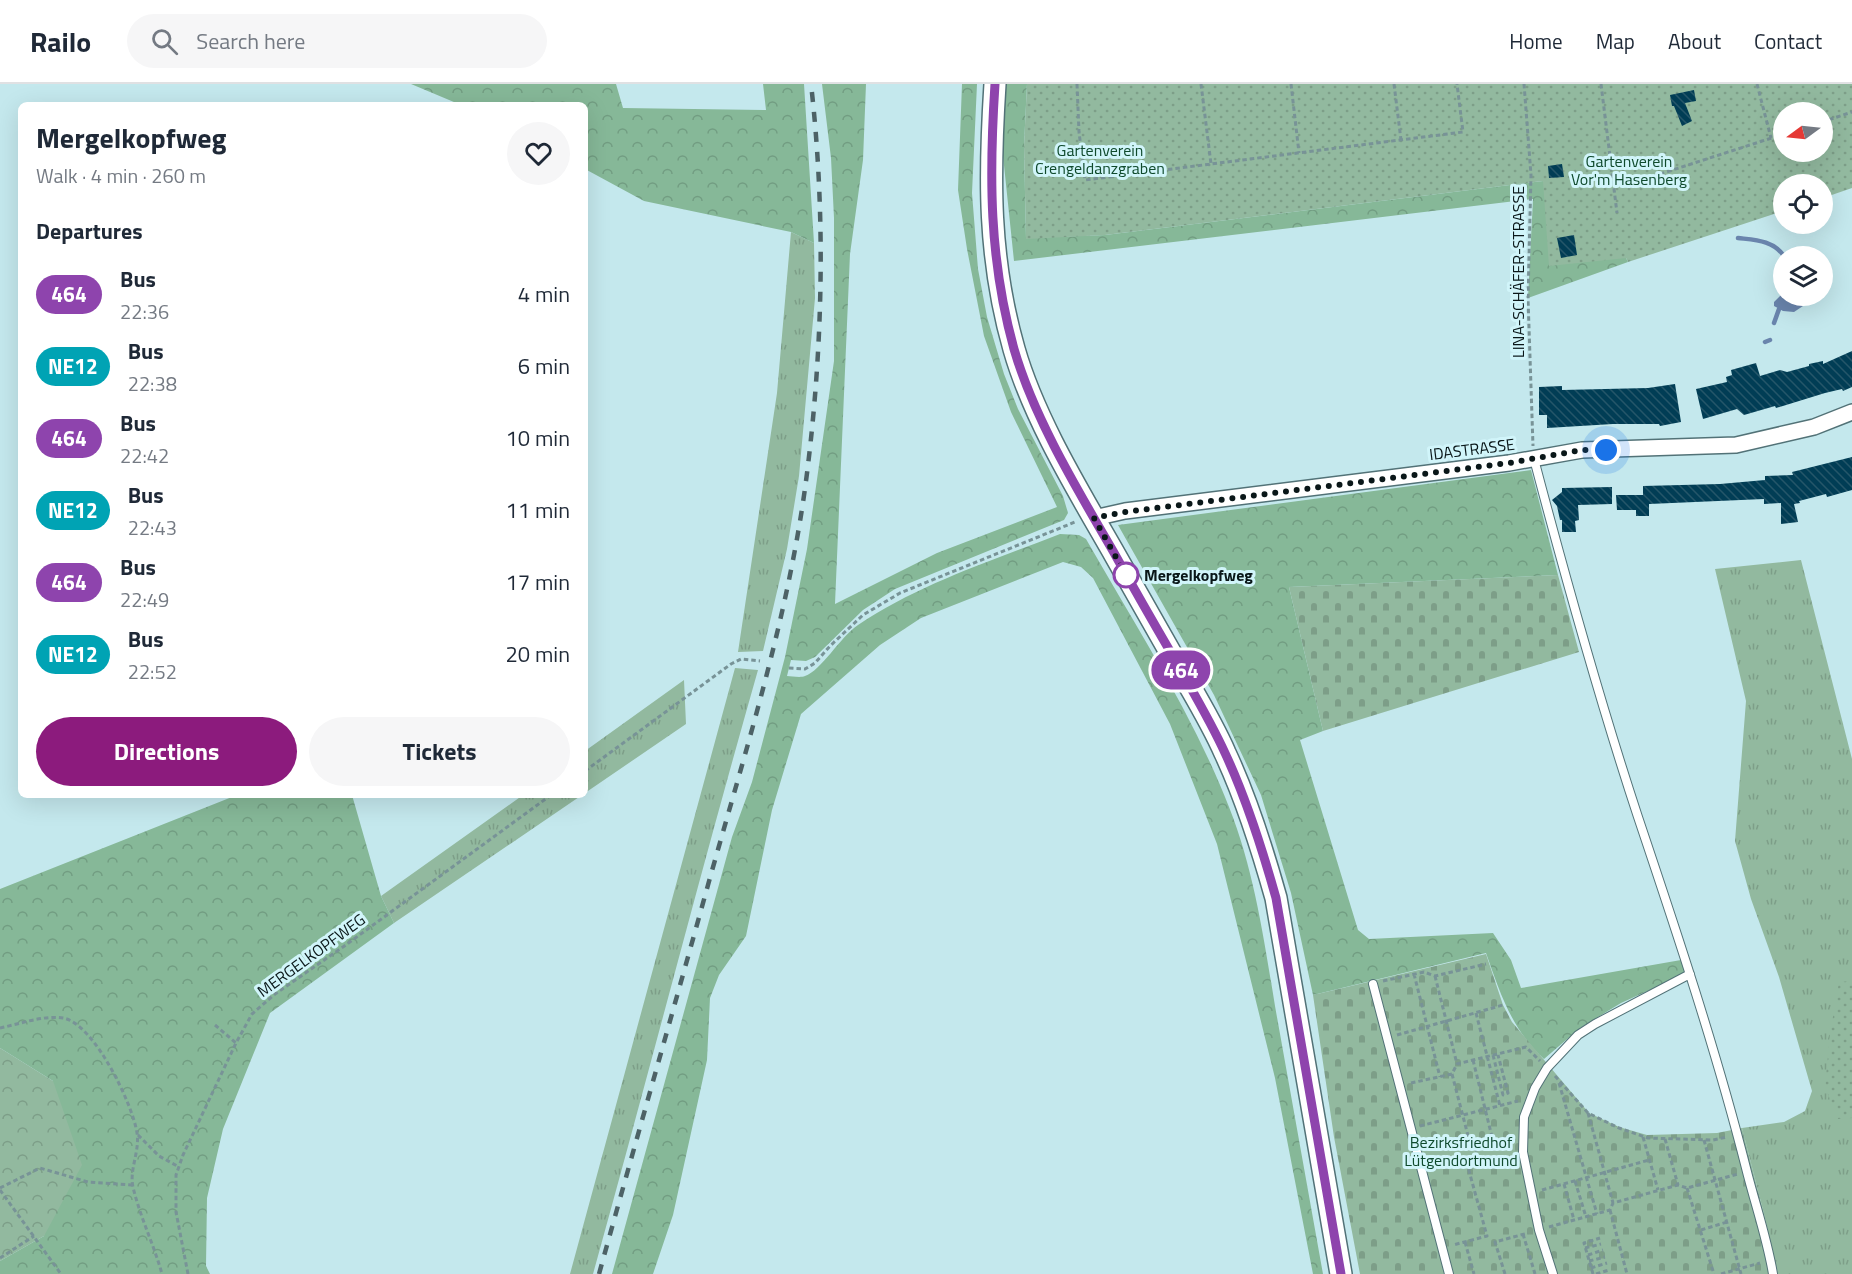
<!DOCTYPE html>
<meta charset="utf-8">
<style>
:root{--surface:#fff;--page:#f6f6f7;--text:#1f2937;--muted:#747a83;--line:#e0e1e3;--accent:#8c1b7d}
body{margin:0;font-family:"Titillium Web",sans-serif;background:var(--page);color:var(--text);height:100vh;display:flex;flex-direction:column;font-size:22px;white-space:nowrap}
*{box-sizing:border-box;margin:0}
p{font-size:20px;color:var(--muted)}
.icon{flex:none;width:33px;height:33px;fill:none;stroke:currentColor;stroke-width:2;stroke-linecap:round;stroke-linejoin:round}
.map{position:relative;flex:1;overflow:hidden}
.details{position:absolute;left:18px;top:18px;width:570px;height:696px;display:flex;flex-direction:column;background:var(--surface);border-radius:9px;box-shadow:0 6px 24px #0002}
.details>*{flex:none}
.badge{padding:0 12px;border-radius:20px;font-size:21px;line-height:39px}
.needle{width:39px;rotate:255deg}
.fabs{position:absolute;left:1773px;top:18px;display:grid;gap:12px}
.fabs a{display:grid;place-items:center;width:60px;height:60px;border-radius:50%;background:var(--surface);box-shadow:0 6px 24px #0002;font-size:30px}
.you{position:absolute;width:30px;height:30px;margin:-15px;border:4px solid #fff;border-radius:50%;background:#1a73e8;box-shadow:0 0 0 9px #1a73e833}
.map>.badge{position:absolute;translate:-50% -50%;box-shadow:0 0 0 3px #fff}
h2{padding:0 18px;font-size:22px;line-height:54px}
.round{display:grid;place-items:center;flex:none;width:63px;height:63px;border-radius:32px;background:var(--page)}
.head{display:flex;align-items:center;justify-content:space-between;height:102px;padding:0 18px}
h1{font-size:28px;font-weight:700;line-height:45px}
.primary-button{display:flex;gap:12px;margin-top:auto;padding:12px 18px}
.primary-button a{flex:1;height:69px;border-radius:36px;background:var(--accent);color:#fff;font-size:24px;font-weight:700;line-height:69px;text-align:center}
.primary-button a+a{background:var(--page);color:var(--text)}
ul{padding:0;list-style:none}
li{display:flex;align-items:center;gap:18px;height:72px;padding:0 18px}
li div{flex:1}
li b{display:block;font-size:22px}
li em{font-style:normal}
li .badge{min-width:66px;font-weight:700;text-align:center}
header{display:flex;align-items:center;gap:36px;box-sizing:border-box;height:84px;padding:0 30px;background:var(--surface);border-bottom:2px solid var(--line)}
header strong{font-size:28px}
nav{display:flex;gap:33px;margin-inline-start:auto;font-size:21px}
.search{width:420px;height:54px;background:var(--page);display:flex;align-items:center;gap:15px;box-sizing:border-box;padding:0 21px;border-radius:33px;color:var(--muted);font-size:22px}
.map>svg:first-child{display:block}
</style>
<header>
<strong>Railo</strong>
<div class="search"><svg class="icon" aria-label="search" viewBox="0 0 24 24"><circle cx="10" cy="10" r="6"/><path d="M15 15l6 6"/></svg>Search here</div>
<nav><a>Home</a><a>Map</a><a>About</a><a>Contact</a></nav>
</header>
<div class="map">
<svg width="1852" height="1190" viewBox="0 0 1852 1190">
<defs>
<pattern id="grass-tufts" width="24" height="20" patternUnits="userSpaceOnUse" patternTransform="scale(1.5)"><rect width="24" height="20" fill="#92b99f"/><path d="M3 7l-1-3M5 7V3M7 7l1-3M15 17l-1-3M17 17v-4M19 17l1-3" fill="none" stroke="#7d9e88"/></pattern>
<pattern id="forest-crowns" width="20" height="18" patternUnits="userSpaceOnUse" patternTransform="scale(1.5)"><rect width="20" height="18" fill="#86b898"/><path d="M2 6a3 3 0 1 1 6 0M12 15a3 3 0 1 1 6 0" fill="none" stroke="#729d82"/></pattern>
<pattern id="cemetery-stones" width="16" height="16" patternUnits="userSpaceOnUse" patternTransform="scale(1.5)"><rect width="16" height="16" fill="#92b99f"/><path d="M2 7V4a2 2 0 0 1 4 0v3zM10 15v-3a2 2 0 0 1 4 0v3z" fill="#7d9e88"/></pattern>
<pattern id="park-crowns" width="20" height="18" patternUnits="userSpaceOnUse" patternTransform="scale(1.5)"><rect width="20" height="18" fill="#92b99f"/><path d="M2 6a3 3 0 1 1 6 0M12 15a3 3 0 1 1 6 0" fill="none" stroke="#7d9e88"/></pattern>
<pattern id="garden-dots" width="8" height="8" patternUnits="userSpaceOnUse" patternTransform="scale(1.5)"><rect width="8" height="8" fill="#92b99f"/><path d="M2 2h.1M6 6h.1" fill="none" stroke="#7d9e88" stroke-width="1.8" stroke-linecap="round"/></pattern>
<pattern id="building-back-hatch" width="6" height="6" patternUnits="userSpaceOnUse" patternTransform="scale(1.5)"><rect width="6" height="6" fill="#013d55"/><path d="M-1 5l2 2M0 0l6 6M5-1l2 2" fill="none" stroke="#255669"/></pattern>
</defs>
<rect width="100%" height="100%" fill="#c4e8ed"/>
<path fill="url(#grass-tufts)" d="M 791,148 L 814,159 L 815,214 L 799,392 L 787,465 L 763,567 L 738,568 L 777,309 Z
M 1801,476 L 1852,675 L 1852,1190 L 1778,1190 L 1763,1126 L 1742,1044 L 1784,1038 L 1805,1027 L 1812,1007 L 1779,893 L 1751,815 L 1735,757 L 1746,617 L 1715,485 Z
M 735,584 L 758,586 C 701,786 649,989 593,1190 L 570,1190 Z
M 684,596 L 686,640 L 585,709 L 585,667 Z
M 523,711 L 582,711 L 394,839 L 381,812 Z"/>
<path fill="url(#forest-crowns)" d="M 411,0 L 616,0 L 623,24 L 766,26 L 763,0 L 804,0 L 814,159 L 791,148 L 644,117 L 585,85 L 585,21 L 461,21 Z
M 822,0 L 866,0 L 863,76 L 850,170 L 835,520 L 937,469 L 1057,423 L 1011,328 L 984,252 L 967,165 L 958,106 L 962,0 L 977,0 L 972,109 L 978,185 L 987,233 L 1004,290 L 1018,325 L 1063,412 L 1068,429 L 1064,436 L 895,505 L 863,526 L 815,573 L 806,577 L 791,576 L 787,592 C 792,592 800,594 805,592 C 821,587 840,553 858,541 C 919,500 991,477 1060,450 L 1079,451 L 1086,455 C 1135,541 1193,630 1229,723 C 1254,786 1264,855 1275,922 C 1291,1011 1307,1101 1323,1190 L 1313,1190 L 1275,994 L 1217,760 L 1170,640 L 1093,494 L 1081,483 L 1063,478 L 921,534 L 880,561 L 801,630 L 772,726 L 746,852 L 719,891 L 710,914 L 707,976 L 673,1131 L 653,1190 L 612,1190 L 732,753 L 752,698 L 785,573 L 807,465 L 834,277 L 834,134 L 831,74 Z
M 1004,0 L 1027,0 L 1024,62 L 1026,154 L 1105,151 L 1543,97 L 1626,174 L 1628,178 L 1528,214 L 1533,115 L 1014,177 L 1000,43 Z
M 1531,386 L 1558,491 L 1289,503 L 1323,647 L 1300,656 L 1358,846 L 1369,855 L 1493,849 L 1511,876 L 1521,904 L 1681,876 L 1685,890 L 1621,919 L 1580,944 L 1544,975 C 1512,946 1500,909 1486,869 L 1313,911 L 1291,809 L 1261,711 L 1214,611 L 1118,441 Z
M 237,711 L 352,711 L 381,812 L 394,839 L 270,929 L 223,1045 L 207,1114 L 206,1182 L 210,1190 L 0,1190 L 0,1177 L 44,1152 L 53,997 L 0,964 L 0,805 Z"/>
<path fill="url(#cemetery-stones)" d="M 1558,491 L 1579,568 L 1323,647 L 1289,503 Z
M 1486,870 L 1503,921 L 1512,938 L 1589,1029 L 1619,1043 L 1647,1051 L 1717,1049 L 1742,1044 L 1763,1126 L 1778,1190 L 1360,1190 L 1334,1053 L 1313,911 Z"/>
<path fill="url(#park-crowns)" d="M 0,964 L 53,997 L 82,1081 L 44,1152 L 0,1177 Z"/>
<path fill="url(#garden-dots)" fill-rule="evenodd" d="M 1027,0 L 1852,0 L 1852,104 L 1823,114 L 1822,100 L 1784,100 L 1783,127 L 1628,178 L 1626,174 L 1549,182 L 1543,97 L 1105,151 L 1026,155 L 1024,62 ZM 1784,28 L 1822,28 L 1822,68 L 1784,68 Z
M 1852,897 L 1852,1034 L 1838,1035 L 1825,1003 L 1830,950 L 1839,898 Z"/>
<path fill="#6a85ad" d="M 1783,203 L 1784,212 L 1803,212 L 1803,222 L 1794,228 L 1783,227 L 1774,222 L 1774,218 L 1781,211 Z"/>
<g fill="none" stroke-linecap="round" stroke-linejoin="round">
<path stroke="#6a85ad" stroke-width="4.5" d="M 1738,154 C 1755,156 1773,156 1784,172
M 1774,239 L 1779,225
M 1765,258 L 1770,256"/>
</g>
<path fill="url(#building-back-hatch)" d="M 1694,6 L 1696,17 L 1685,19 L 1692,37 L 1682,42 L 1674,22 L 1672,22 L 1670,11 Z
M 1562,80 L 1564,93 L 1549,94 L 1548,82 Z
M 1574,151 L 1577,171 L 1561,174 L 1557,154 Z
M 1852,267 L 1852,303 L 1843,307 L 1842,305 L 1825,309 L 1776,324 L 1775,322 L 1744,331 L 1737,325 L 1703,335 L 1696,305 L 1727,298 L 1726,293 L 1732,291 L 1731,286 L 1756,279 L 1760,292 L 1780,286 L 1787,288 L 1809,282 L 1809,280 L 1823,277 L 1823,280 Z
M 1675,300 L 1681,338 L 1660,342 L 1659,340 L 1613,340 L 1547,344 L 1547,331 L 1539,331 L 1539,303 L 1562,302 L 1562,306 L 1648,304 Z
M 1852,373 L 1852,406 L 1827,413 L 1826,410 L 1799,417 L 1800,419 L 1794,420 L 1798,438 L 1781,440 L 1781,419 L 1764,420 L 1764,415 L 1649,420 L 1649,432 L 1636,432 L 1636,426 L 1617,426 L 1616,411 L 1643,411 L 1643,402 L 1720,400 L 1765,396 L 1765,392 L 1793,391 L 1792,388 Z
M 1612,403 L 1612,420 L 1578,421 L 1579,436 L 1575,437 L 1576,448 L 1562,448 L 1562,436 L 1560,436 L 1557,422 L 1552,416 L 1562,408 L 1562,404 Z"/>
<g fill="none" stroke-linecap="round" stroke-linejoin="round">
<defs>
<path id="lane" d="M 1534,375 C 1566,496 1599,615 1638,733 C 1677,849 1716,966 1746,1084 C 1755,1120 1767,1154 1773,1190
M 1373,900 L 1449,1190
M 1553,1190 L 1539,1146 L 1523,1068 L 1524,1033 L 1535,1004 L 1547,984 L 1578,951 L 1595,940 L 1690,890"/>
<path id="street" d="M 1094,434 L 1125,427 L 1509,379 L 1582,366 L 1736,361 L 1814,343 L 1852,328"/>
<path id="secondary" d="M 995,0 C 989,93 988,174 1014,265 C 1034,335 1079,408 1115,471 C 1136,508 1157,545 1178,582 C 1194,610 1212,639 1225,669 C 1247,716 1262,764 1276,814 L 1341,1190"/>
</defs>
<use href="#lane" stroke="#527277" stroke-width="10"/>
<use href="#street" stroke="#527277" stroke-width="18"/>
<use href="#secondary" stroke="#527277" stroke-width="24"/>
<path stroke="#789397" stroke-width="3" stroke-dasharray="4.5 3" stroke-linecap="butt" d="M 1077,0 L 1079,48 L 1085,96 L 1463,48 L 1457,0
M 1201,0 L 1211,80
M 1291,0 L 1299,69
M 1394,0 L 1401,56
M 1524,0 L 1531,91 L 1528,214 L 1533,362
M 1601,0 L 1617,129
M 1757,0 L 1771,54
M 1822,38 L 1852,28
M 1613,92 L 1618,99 L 1626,101 L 1784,50
M 789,584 L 805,585 L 815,579 L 830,562 L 863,531 L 900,509 L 1075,438
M 585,687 L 731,580 L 741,575 L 760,577
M 1414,890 L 1440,993
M 1435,892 L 1457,980
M 1383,897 L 1424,888 L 1435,892 L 1486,880
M 1476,929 L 1500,1022
M 215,941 L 236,959
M 0,944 C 20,940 43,931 63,934 C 94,939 133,1021 137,1049 C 140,1067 129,1086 133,1103 C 140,1133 154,1161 162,1190
M 1397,951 L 1503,921
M 1493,971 L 1503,1011 L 1508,1009 L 1498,971
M 1473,976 L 1494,1061
M 1452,990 L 1472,1067 L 1512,1057
M 1555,992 L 1588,1029 L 1619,1044 L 1648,1054 L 1713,1056 L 1727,1053
M 1411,999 L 1452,990 L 1457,980 L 1526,963 L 1540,977
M 1559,999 L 1597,1130
M 1588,1029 L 1613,1119 L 1678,1101 L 1687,1104 L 1738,1090
M 1420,1042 L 1518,1017
M 138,1051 L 159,1072 L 179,1083
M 1643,1053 L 1658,1106
M 1665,1055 L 1678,1101
M 1704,1056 L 1741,1190
M 1432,1085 L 1466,1076 L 1487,1152 L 1453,1161
M 1575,1097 L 1586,1133
M 1564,1100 L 1574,1136
M 0,1104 L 40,1084 L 88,1098 L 132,1101
M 1687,1104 L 1714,1190
M 0,1106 L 61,1190
M 1542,1106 L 1649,1076
M 1610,1126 L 1627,1190
M 1549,1143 L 1610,1126 L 1613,1119
M 1701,1146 L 1727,1138
M 1523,1150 L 1535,1190
M 1465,1158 L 1474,1190
M 1585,1164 L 1601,1160
M 1588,1171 L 1603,1166
M 0,1174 L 34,1152
M 1589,1177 L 1605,1173
M 1591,1184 L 1607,1179
M 188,1190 L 176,1128 L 176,1091 L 183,1071 L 236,959 L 252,930 L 275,910 L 343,863 L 551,711
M 1505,1190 L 1495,1158 L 1528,1149
M 1593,1190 L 1584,1159 L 1600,1154
M 1596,1190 L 1609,1186
M 1721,1190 L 1760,1179"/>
<use href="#lane" stroke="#fff" stroke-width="8"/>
<use href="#street" stroke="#fff" stroke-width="15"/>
<use href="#secondary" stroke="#fff" stroke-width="21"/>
<path stroke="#4d6266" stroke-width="4.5" stroke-dasharray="10 10" stroke-linecap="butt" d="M 599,1190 C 635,1060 672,931 708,801 C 745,668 788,534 806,397 C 823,266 826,131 811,0"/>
</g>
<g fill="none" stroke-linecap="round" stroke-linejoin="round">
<defs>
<path id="line" d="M 995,0 C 989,92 989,175 1014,265 C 1034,334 1077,405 1113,467 C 1133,503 1153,538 1174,574 C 1191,605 1210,636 1225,669 C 1247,716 1262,764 1276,814 L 1341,1190"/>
</defs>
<use href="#line" stroke="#fff" stroke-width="14"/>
<use href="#line" stroke="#8e44ad" stroke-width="9"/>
<path stroke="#0a1719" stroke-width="6" stroke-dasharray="0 10.8" d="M 1126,491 L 1094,434 L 1125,428 L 1509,379 L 1582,366 L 1606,366"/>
</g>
<circle fill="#fff" stroke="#8e44ad" stroke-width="3" cx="1126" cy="491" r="12"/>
<g text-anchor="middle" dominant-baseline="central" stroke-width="6" stroke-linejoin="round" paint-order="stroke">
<g font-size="16" fill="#0f4a2c" stroke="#d1f5fa">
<text x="1100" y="66">Gartenverein<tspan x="1100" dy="18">Crengeldanzgraben</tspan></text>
<text x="1629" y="77">Gartenverein<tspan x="1629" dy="18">Vor'm Hasenberg</tspan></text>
<text x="1461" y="1058">Bezirksfriedhof<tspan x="1461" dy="18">Lütgendortmund</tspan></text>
</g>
<g font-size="16" fill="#0a1719" stroke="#d1f5fa">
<text transform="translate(1518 188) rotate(-90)">LINA-SCHÄFER-STRASSE</text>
<text transform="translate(1472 365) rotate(-7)">IDASTRASSE</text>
<text transform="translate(311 871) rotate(-36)">MERGELKOPFWEG</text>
</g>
<g font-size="16" font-weight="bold" fill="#0a1719" stroke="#d1f5fa" text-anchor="start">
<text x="1144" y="491">Mergelkopfweg</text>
</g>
</g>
</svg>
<div class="fabs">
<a><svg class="needle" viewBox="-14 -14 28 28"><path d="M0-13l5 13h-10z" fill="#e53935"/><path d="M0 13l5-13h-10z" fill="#747a83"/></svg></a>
<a><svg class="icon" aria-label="locate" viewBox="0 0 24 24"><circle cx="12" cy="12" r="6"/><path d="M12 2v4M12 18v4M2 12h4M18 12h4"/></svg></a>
<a><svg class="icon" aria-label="layers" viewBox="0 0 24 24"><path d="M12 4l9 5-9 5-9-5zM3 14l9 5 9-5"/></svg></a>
</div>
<div class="you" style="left:1606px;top:366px"></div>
<b class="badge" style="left:1181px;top:586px;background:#8e44ad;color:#fff">464</b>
<section class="details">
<div class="head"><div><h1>Mergelkopfweg</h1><p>Walk · 4 min · 260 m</p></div><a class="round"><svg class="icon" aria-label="heart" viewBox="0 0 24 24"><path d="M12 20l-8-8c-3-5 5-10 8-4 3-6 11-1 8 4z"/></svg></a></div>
<h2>Departures</h2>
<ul>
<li><span class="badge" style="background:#8e44ad;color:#fff">464</span><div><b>Bus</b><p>22:36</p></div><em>4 min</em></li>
<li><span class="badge" style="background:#00a3b4;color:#fff">NE12</span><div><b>Bus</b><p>22:38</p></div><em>6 min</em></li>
<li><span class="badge" style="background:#8e44ad;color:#fff">464</span><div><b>Bus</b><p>22:42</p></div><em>10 min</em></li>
<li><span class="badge" style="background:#00a3b4;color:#fff">NE12</span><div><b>Bus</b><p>22:43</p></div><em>11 min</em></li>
<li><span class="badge" style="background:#8e44ad;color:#fff">464</span><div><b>Bus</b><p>22:49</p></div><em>17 min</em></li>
<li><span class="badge" style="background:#00a3b4;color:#fff">NE12</span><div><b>Bus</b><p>22:52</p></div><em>20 min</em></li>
</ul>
<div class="primary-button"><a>Directions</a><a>Tickets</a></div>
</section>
</div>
